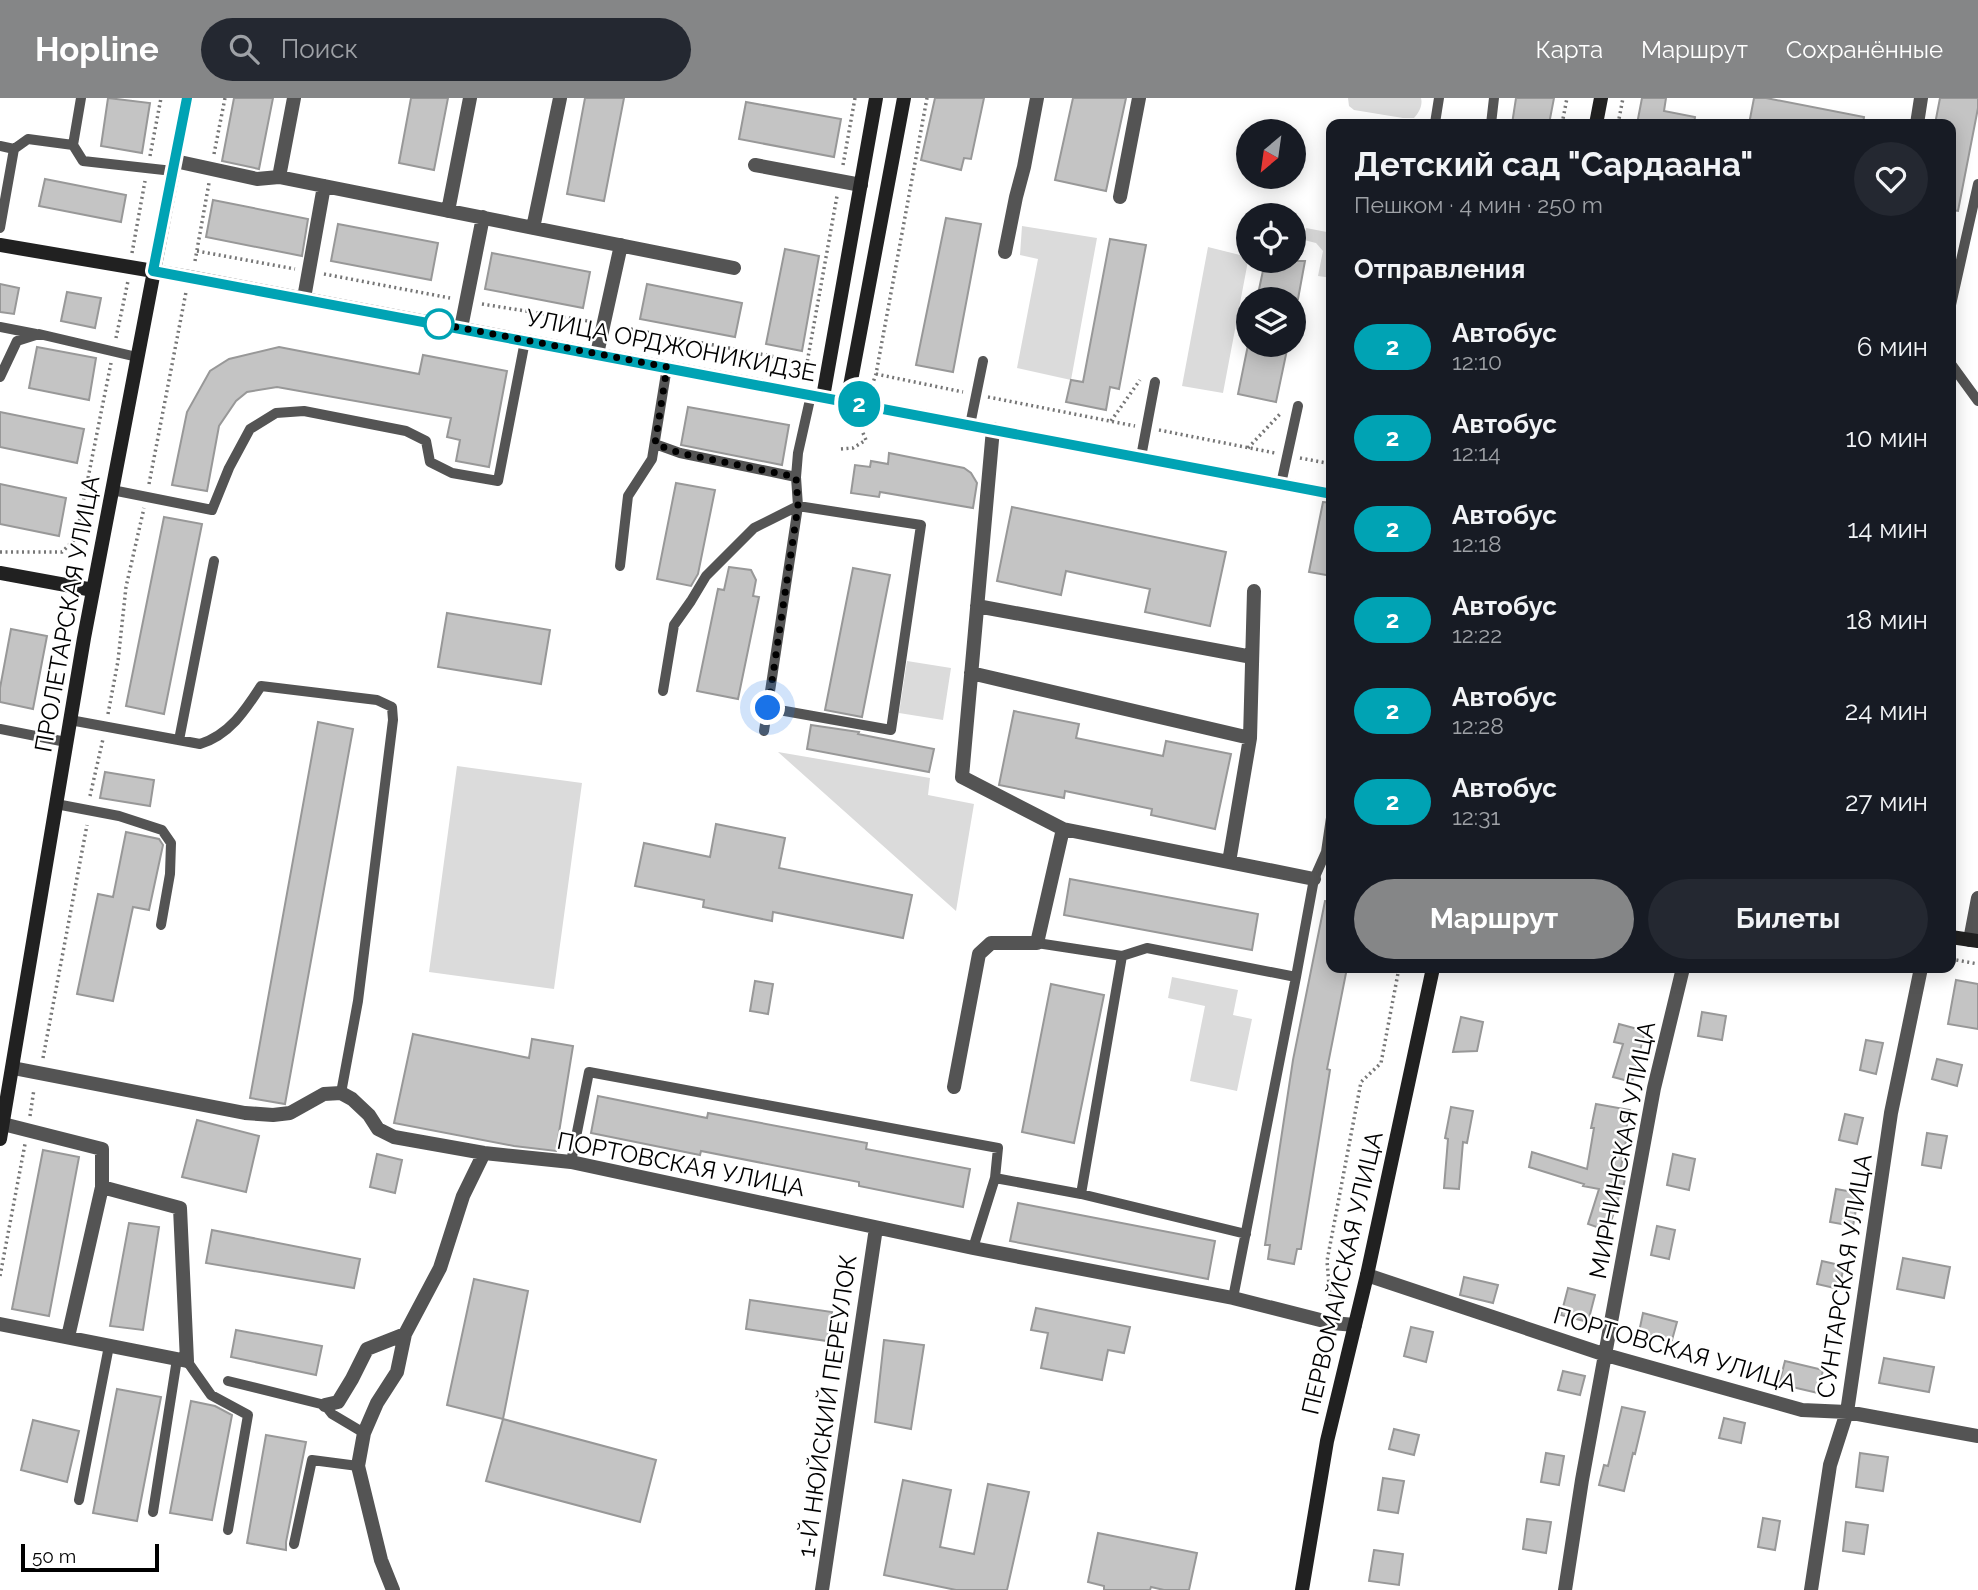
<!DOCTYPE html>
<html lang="ru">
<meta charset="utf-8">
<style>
:root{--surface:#171b24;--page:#242831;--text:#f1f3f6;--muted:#9ea1a6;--accent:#858687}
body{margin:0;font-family:Raleway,sans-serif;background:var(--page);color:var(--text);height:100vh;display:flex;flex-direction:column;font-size:26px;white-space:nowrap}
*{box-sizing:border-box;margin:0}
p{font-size:23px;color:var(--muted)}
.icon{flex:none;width:38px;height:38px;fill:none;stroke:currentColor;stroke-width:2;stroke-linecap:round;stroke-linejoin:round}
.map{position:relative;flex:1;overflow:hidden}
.drawer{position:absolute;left:1326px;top:21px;width:630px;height:854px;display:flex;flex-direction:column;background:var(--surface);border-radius:14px;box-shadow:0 4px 18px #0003}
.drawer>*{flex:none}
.badge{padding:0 14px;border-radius:23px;font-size:24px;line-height:46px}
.needle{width:46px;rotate:209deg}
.tools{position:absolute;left:1236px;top:21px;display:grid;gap:14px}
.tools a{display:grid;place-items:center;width:70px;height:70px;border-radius:50%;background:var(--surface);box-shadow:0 4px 18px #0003;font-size:35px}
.scale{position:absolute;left:21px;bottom:18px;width:138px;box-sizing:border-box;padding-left:7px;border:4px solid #000;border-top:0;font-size:19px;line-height:24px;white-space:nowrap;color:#000;-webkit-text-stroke:5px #fff;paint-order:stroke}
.you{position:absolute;width:35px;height:35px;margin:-18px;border:5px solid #fff;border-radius:50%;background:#1a73e8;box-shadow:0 0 0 10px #1a73e833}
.map>.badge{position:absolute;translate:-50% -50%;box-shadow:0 0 0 4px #fff}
h2{padding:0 28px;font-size:26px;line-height:63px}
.round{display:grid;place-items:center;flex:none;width:74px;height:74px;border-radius:37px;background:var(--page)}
.headline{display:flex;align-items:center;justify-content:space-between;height:119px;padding:0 28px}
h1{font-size:33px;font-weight:700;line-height:52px}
.button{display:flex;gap:14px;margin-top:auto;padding:14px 28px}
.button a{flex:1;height:80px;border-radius:42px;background:var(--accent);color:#fff;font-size:28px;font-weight:700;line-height:80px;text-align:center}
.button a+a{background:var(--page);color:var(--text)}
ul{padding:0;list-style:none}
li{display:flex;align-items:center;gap:21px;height:91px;padding:0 28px}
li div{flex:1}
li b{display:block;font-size:26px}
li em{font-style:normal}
li .badge{min-width:77px;font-weight:700;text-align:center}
header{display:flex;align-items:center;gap:42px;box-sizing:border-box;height:98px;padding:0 35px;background:var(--accent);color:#fff}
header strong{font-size:33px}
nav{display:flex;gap:38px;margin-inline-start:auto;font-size:24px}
.search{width:490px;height:63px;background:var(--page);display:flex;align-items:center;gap:18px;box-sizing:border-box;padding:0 24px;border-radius:38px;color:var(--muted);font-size:26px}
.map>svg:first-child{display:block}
</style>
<header>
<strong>Hopline</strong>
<div class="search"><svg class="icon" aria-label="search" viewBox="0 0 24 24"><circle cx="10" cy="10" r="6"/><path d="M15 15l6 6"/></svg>Поиск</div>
<nav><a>Карта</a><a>Маршрут</a><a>Сохранённые</a></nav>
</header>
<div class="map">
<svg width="1978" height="1492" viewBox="0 0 1978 1492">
<rect width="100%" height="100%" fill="#fff"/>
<path fill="#dbdbdb" d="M 1348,0 L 1421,0 C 1423,7 1419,15 1414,20 L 1403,20 L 1354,12 L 1349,8 Z
M 1022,128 L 1097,140 L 1071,282 L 1017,270 L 1038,161 L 1020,157 Z
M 1306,130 L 1332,135 L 1332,180 L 1318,178 L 1323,153 L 1316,145 L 1304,142 Z
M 1208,149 L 1248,159 L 1248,163 L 1223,295 L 1182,288 Z
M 907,563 L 951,570 L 943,622 L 899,615 Z
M 778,654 L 930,680 L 928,697 L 974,706 L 956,813 Z
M 457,668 L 582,685 L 554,891 L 429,874 Z
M 1172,879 L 1238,892 L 1233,917 L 1252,921 L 1237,993 L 1190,983 L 1205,908 L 1168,900 Z"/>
<path fill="#c4c4c4" stroke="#989898" stroke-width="2" d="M 108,0 L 150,5 L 142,55 L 101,48 Z
M 234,0 L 273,0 L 259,71 L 222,63 Z
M 411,0 L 448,0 L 434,72 L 399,65 Z
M 585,0 L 624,0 L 604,103 L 567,96 Z
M 935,0 L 984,0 L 971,61 L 964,60 L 961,72 L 921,62 Z
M 1073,0 L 1126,0 L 1106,93 L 1055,82 Z
M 1516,0 L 1554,0 L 1549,26 L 1512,26 Z
M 1642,0 L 1666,0 L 1664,13 L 1695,19 L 1694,26 L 1637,26 Z
M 1754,0 L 1766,0 L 1864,19 L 1863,26 L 1749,26 Z
M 1940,0 L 1978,0 L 1978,10 L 1958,113 L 1951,112 L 1951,26 L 1935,26 Z
M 746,4 L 841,21 L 834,59 L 739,41 Z
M 45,81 L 126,97 L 121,124 L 39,108 Z
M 213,102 L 308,121 L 302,158 L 206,139 Z
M 946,120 L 981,126 L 953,274 L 916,267 Z
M 338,126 L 438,145 L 431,182 L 331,163 Z
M 1110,141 L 1146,147 L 1119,291 L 1110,289 L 1106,312 L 1066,304 L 1071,282 L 1083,284 Z
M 785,151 L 819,158 L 802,253 L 766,246 Z
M 492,155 L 590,174 L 583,210 L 485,191 Z
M 1265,163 L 1305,163 L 1298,201 L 1257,201 Z
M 0,186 L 19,190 L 14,216 L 0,214 Z
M 647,186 L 742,205 L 735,239 L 640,221 Z
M 67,194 L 101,200 L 95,230 L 61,223 Z
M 1248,247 L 1288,247 L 1276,304 L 1238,296 Z
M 37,249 L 96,260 L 89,302 L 29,290 Z
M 279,249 L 419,276 L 423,257 L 507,273 L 489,369 L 456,363 L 460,342 L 447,339 L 451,320 L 277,289 L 247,294 L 236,303 L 219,328 L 207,393 L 172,387 L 187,314 L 210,273 L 229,261 Z
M 688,309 L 789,327 L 782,367 L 681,347 Z
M 0,314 L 84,331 L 77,365 L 0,349 Z
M 889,355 L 964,370 L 971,375 L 977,385 L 973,410 L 880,394 L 879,399 L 851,395 L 855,367 L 870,369 L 871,363 L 888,366 Z
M 676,385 L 715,392 L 698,476 L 691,488 L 657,481 Z
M 0,386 L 66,400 L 59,438 L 0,426 Z
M 1323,404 L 1332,405 L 1332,478 L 1309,474 Z
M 1012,409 L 1226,454 L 1210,528 L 1145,514 L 1150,491 L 1066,473 L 1061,497 L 997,483 Z
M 164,419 L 202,426 L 164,616 L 126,608 Z
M 729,469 L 751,472 L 756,482 L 753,498 L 759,499 L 738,601 L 697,593 L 718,491 L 724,492 Z
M 853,470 L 890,477 L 862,619 L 825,612 Z
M 447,515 L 550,532 L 541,586 L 438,569 Z
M 11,531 L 47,538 L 33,611 L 0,604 L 0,590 Z
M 1014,613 L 1079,626 L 1076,640 L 1163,658 L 1166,643 L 1231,656 L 1215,731 L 1151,717 L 1152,711 L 1065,693 L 1064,700 L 999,687 Z
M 318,624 L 353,631 L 285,1006 L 250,1000 Z
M 811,627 L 859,634 L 858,636 L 934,651 L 929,674 L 807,651 Z
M 105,674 L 154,682 L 150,708 L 100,700 Z
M 716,726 L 785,740 L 779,770 L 912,797 L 903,840 L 773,814 L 772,823 L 703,809 L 704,802 L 635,788 L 644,745 L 710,759 Z
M 126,734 L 159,741 L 163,747 L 149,812 L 133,809 L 113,903 L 77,896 L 98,796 L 113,799 Z
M 1070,781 L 1258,816 L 1252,852 L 1064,817 Z
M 1325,803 L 1332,804 L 1332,870 L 1347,870 L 1327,971 L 1330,972 L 1301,1151 L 1297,1151 L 1294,1166 L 1268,1161 L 1270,1147 L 1265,1147 L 1293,962 Z
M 1956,882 L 1978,886 L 1978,931 L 1948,926 Z
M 755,883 L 773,886 L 768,916 L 750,913 Z
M 1051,886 L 1104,897 L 1074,1045 L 1022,1034 Z
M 1702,914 L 1726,918 L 1722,942 L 1698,938 Z
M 1461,919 L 1483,924 L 1477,953 L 1453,954 Z
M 1619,926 L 1645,933 L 1632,984 L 1613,979 L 1623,946 L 1614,944 Z
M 413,936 L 529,960 L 532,941 L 573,948 L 556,1053 L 514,1048 L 394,1025 Z
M 1866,942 L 1883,945 L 1876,976 L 1860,972 Z
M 1937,961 L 1962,967 L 1957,988 L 1932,981 Z
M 598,998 L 707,1020 L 708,1015 L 867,1045 L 866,1051 L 970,1071 L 963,1109 L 859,1088 L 859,1084 L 701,1053 L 700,1057 L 591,1035 Z
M 1596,1006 L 1630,1012 L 1626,1032 L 1628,1032 L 1619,1080 L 1625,1081 L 1622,1095 L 1620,1095 L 1608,1133 L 1588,1126 L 1599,1091 L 1583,1088 L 1584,1086 L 1529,1069 L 1532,1054 L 1587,1071 L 1594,1030 L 1591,1030 Z
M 1451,1009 L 1473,1013 L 1467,1045 L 1463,1044 L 1459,1091 L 1444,1090 L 1448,1041 L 1445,1040 Z
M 1845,1016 L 1863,1020 L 1857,1046 L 1839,1042 Z
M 197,1022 L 259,1038 L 246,1094 L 182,1079 Z
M 1927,1035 L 1947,1038 L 1941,1070 L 1922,1067 Z
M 43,1052 L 79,1059 L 49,1218 L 12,1211 Z
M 377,1056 L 402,1062 L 395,1095 L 370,1089 Z
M 1673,1056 L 1695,1061 L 1689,1092 L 1667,1087 Z
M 1836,1091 L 1859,1095 L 1853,1128 L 1830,1124 Z
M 1018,1105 L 1215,1143 L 1208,1181 L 1010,1143 Z
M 129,1125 L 159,1129 L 143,1232 L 110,1228 Z
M 1657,1128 L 1675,1132 L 1669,1161 L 1651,1157 Z
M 212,1132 L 360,1161 L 354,1190 L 206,1165 Z
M 1903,1160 L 1950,1169 L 1944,1200 L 1897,1191 Z
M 1822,1163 L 1844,1168 L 1839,1191 L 1817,1186 Z
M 1464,1179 L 1498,1187 L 1493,1205 L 1460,1197 Z
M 474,1181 L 528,1193 L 503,1321 L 447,1307 Z
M 1568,1190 L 1595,1197 L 1588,1224 L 1561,1217 Z
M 750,1202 L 832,1214 L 827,1243 L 746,1231 Z
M 1036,1210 L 1130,1229 L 1124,1255 L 1108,1252 L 1102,1282 L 1041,1270 L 1048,1235 L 1031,1232 Z
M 1643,1215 L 1677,1224 L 1672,1242 L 1639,1234 Z
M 1411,1229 L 1433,1234 L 1426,1264 L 1404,1258 Z
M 236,1232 L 322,1248 L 316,1277 L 231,1259 Z
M 884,1242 L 924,1247 L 911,1331 L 875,1324 Z
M 1884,1260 L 1934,1269 L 1929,1294 L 1879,1285 Z
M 1785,1263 L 1823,1272 L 1818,1295 L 1779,1286 Z
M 1563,1273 L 1585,1278 L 1580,1297 L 1558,1292 Z
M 117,1291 L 161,1299 L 137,1423 L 93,1415 Z
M 191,1303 L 215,1308 L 232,1317 L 212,1422 L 170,1415 Z
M 1622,1309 L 1645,1314 L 1635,1356 L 1633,1355 L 1624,1393 L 1599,1387 L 1604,1367 L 1608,1368 Z
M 1724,1320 L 1745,1325 L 1741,1345 L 1719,1340 Z
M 503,1321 L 656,1362 L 640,1424 L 486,1383 Z
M 33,1322 L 79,1333 L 67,1384 L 21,1372 Z
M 1394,1331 L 1419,1337 L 1414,1357 L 1389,1351 Z
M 266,1337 L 306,1344 L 286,1444 L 286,1452 L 247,1445 Z
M 1546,1355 L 1564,1358 L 1559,1387 L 1541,1384 Z
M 1860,1355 L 1888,1359 L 1883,1393 L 1856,1389 Z
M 1383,1380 L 1404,1383 L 1398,1415 L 1378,1412 Z
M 903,1382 L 951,1392 L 940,1449 L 974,1456 L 988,1386 L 1029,1394 L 1007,1492 L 956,1492 L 884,1477 Z
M 1763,1420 L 1780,1423 L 1775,1452 L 1758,1449 Z
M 1527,1421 L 1551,1424 L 1546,1455 L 1523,1451 Z
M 1846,1424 L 1868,1427 L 1864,1456 L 1843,1453 Z
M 1098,1435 L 1197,1455 L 1189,1492 L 1164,1492 L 1151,1489 L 1150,1492 L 1104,1492 L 1104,1488 L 1088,1484 Z
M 1374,1452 L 1403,1456 L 1399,1487 L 1369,1483 Z"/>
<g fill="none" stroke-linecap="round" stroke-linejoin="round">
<path stroke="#767676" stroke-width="3.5" stroke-dasharray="2 3.5" stroke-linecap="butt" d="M 1562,26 L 1567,0
M 1618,26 L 1623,0
M 214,56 L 225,0
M 150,58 L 161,0
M 843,67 L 855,0
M 197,153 L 295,171
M 132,155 L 145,83
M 195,163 L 209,85
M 324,176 L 450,200
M 482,206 L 588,223
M 620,229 L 807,265 L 837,98
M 116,240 L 128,183
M 876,276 L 963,294
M 870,293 L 876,276 L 927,0
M 988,299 L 1135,328
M 1111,323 L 1140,282
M 1159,332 L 1275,355
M 1248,350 L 1280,316
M 841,351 L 853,350 L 866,342 L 860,328 L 862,321
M 1300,360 L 1332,366
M 149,386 L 186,194
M 0,454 L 62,454 L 76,440 L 111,265
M 108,616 L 118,563 L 126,489 L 144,410
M 90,698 L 103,641
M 1951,861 L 1978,866
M 43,960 L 87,727
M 30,1018 L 34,991
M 0,1178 L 25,1046
M 1331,1211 L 1327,1163 L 1361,984 L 1381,965 L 1399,870"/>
<path stroke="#545454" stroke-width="10" d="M 1437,26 L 1435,25 L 1439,0
M 1491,26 L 1494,0
M 73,47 L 83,63 L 173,73
M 0,48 L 14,51 L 28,41 L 73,47 L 81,0
M 0,130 L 14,51
M 1951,207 L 1978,86
M 0,229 L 36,236
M 1951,266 L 1978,303
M 0,279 L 17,243 L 39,236 L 137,259
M 970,327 L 983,263
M 655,346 L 680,355 L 796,379
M 1141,359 L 1155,284
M 1281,386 L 1298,308
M 112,392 L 212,412 L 229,370 L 250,331 L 276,315 L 304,313 L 406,333 L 426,343 L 430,364 L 452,375 L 498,383 L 525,243
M 620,468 L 628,398 L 652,361 L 667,269
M 663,593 L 674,527 L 691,503 L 706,478 L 754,430 L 798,408 L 921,427 L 891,632 L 768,610
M 70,622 L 200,646 C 229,637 245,613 261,588 L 377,602 L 392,609 L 393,622 L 358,903 L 341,995
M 0,631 L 66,644
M 764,633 L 798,408 L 796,379 L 798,355 L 811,297
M 179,642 L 214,463
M 56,706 L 119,718 L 162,732 L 171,745 L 170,776 L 161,827
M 1037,845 L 1122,858 L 1147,850 L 1296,879
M 571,1064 L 589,974 L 998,1050 L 995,1080 L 973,1150
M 995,1080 L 1081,1096 L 1246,1136
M 1081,1096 L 1122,858
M 1233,1200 L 1296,879 L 1314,781 L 1326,754 L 1332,713
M 187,1263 L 211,1297 L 248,1317 L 228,1432
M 228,1283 L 325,1307 L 332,1316 L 364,1335
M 79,1402 L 109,1248
M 153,1414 L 177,1261
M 294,1446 L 312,1362 L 358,1368"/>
<path stroke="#545454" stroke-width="14" d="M 1917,26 L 1921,0
M 175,63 L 257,81 L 279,79 L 734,170
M 755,67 L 861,87
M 279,79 L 294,0
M 1120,99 L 1139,0
M 448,113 L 470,0
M 533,130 L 560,0
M 1005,154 L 1016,99 L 1024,69 L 1037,0
M 304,200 L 324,88
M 461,230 L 483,119
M 597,256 L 621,147
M 993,331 L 962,679 L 1063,731 L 1314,781
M 977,508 L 1252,559
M 971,575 L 1250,640
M 1229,764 L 1250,640 L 1254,493
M 1970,842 L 1978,800
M 13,970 L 245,1015 L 273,1017 L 290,1015 L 324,996 L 341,995 L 352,1001 L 369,1017 L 378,1031 L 394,1039 L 484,1055 L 571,1064 L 973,1150 L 1233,1200 L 1332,1225 L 1355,1227
M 954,989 L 979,856 L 991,845 L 1037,845 L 1063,731
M 1367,1177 L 1606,1257 L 1802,1312 L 1847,1314 L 1978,1338
M 0,1226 L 187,1263 L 180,1110 L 102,1089 L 102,1051 L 3,1026
M 68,1239 L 102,1089
M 325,1307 L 338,1304 L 352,1281 L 367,1251 L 405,1236
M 393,1492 L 381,1462 L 358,1368 L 364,1335 L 377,1305 L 397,1274 L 405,1236 L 440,1170 L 463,1098 L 484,1055
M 822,1492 L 876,1130
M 1565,1492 L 1582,1382 L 1654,990 L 1683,870
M 1811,1492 L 1830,1367 L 1847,1314 L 1891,1015 L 1921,870"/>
<path stroke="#212121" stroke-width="14" d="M 1596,26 L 1601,0
M 0,147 L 189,179 L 1332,396
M 823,299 L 876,0
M 847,304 L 904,0
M 0,475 L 93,492
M 1951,839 L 1978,843
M 0,1041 L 84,540 L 187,0
M 1302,1492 L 1327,1343 L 1367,1177 L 1433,870"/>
</g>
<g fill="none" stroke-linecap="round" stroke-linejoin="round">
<defs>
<path id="line" d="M 187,0 L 153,173 L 1332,396"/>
</defs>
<use href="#line" stroke="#fff" stroke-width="16"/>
<use href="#line" stroke="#00a3b4" stroke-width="10"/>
<path stroke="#000" stroke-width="7" stroke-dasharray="0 12.6" d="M 439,226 L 435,225 L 667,269 L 655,346 L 680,355 L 796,379 L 798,408 L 768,610"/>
</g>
<circle fill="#fff" stroke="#00a3b4" stroke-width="3.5" cx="439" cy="226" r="14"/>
<g text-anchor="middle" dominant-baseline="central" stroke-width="5" stroke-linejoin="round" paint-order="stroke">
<g font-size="24" fill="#000" stroke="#fff">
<text transform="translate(671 247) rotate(11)">УЛИЦА ОРДЖОНИКИДЗЕ</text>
<text transform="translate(67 516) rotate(-80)">ПРОЛЕТАРСКАЯ УЛИЦА</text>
<text transform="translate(1622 1052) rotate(-79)">МИРНИНСКАЯ УЛИЦА</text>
<text transform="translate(681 1066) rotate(11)">ПОРТОВСКАЯ УЛИЦА</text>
<text transform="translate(1342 1175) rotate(-77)">ПЕРВОМАЙСКАЯ УЛИЦА</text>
<text transform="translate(1844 1178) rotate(-81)">СУНТАРСКАЯ УЛИЦА</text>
<text transform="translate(1675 1251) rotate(16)">ПОРТОВСКАЯ УЛИЦА</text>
<text transform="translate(827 1308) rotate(-82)">1-Й НЮЙСКИЙ ПЕРЕУЛОК</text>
</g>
</g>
</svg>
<div class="tools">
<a><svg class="needle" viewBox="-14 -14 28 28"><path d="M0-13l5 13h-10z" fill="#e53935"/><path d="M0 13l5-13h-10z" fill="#9ea1a6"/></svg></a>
<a><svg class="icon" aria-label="locate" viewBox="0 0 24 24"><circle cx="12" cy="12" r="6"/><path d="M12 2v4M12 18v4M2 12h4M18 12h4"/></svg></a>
<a><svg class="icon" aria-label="layers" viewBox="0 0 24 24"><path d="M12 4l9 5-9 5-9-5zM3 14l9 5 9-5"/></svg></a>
</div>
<div class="scale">50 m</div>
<div class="you" style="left:768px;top:610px"></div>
<b class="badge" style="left:859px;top:306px;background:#00a3b4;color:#fff">2</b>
<section class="drawer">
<div class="headline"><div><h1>Детский сад &quot;Сардаана&quot;</h1><p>Пешком · 4 мин · 250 m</p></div><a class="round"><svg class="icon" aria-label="heart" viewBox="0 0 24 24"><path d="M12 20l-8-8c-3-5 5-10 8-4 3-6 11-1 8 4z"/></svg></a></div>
<h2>Отправления</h2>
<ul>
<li><span class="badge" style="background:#00a3b4;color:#fff">2</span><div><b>Автобус</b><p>12:10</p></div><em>6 мин</em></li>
<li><span class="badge" style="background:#00a3b4;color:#fff">2</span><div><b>Автобус</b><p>12:14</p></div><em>10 мин</em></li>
<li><span class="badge" style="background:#00a3b4;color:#fff">2</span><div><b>Автобус</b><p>12:18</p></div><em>14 мин</em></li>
<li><span class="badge" style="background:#00a3b4;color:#fff">2</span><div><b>Автобус</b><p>12:22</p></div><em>18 мин</em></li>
<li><span class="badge" style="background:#00a3b4;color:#fff">2</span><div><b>Автобус</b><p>12:28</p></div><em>24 мин</em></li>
<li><span class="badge" style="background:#00a3b4;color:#fff">2</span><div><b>Автобус</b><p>12:31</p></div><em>27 мин</em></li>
</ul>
<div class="button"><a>Маршрут</a><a>Билеты</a></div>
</section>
</div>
